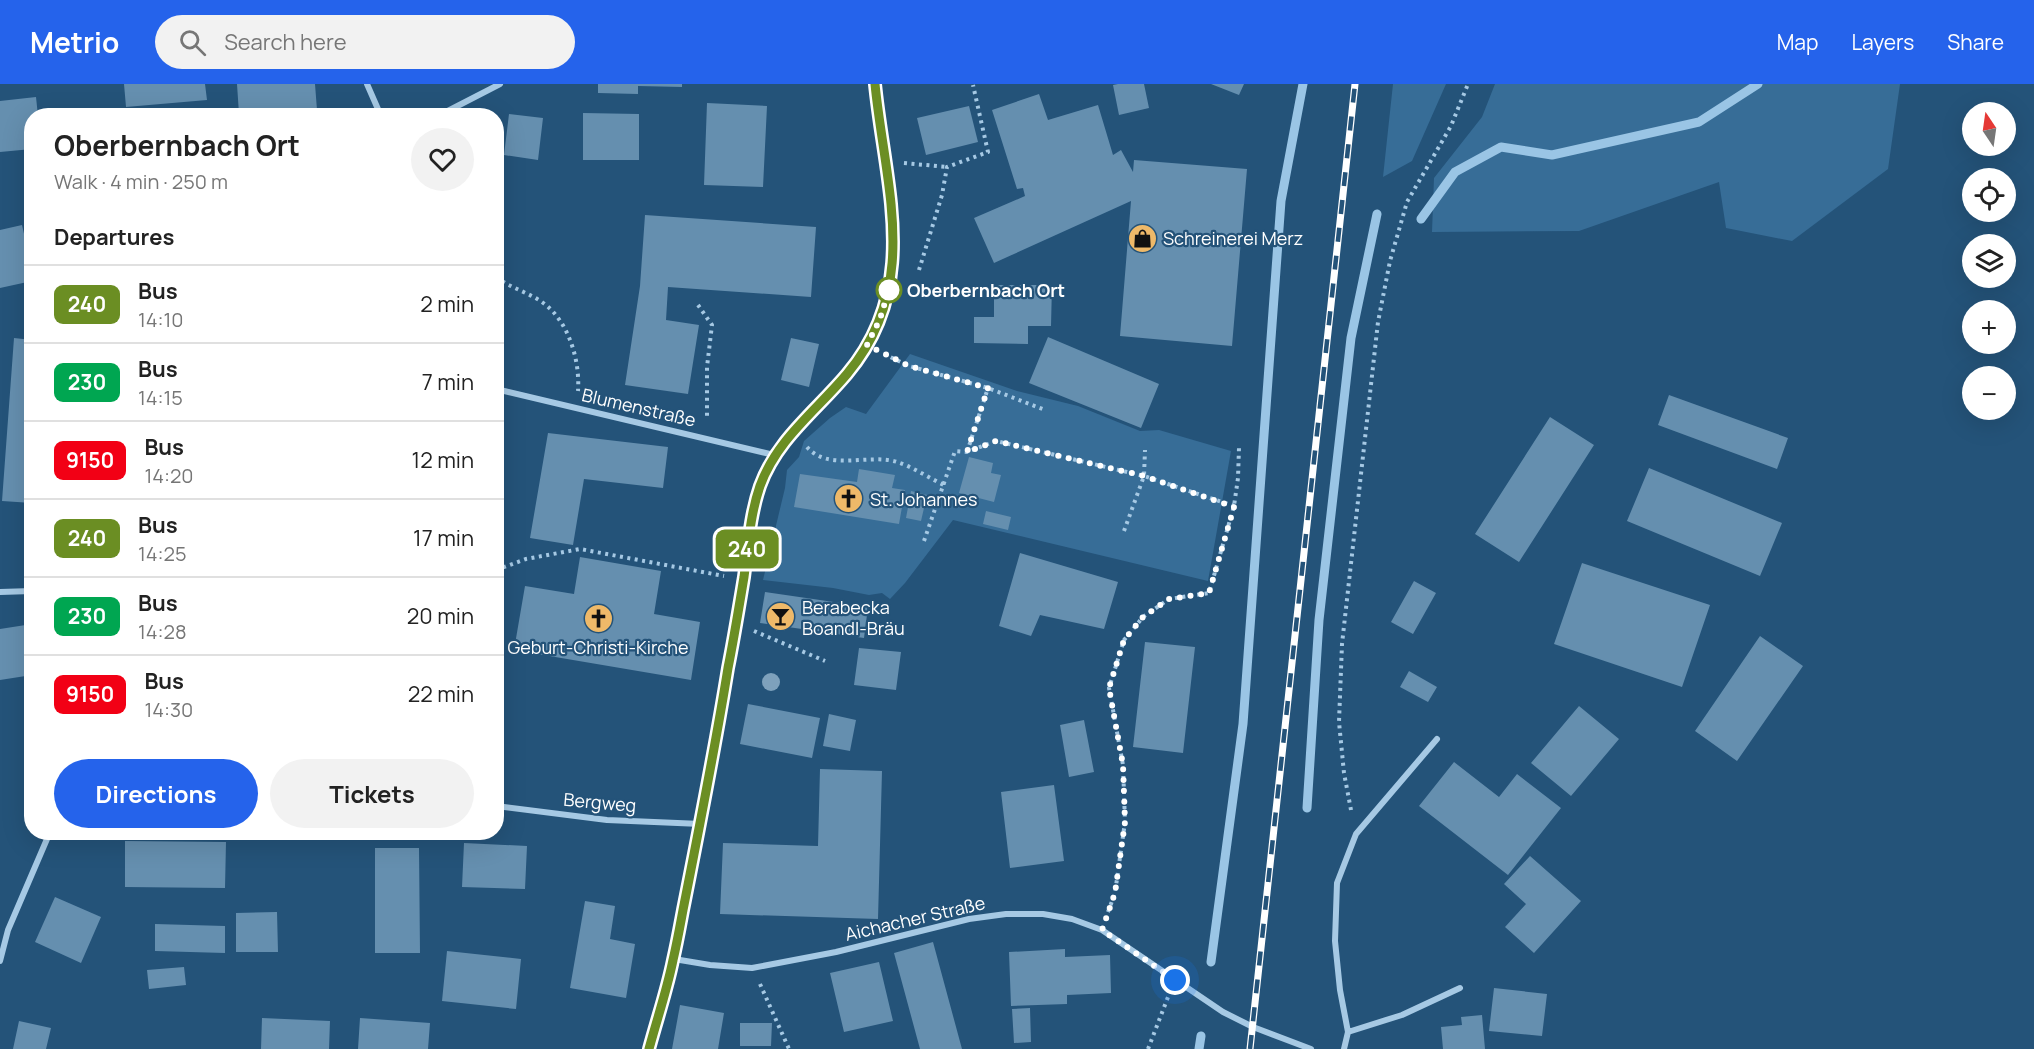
<!DOCTYPE html>
<meta charset="utf-8">
<style>
:root{--surface:#fff;--page:#f2f2f2;--text:#222;--muted:#767676;--line:#e0e0e0;--accent:#2563eb}
body{margin:0;font-family:Manrope,sans-serif;background:var(--page);color:var(--text);height:100vh;display:flex;flex-direction:column;font-size:22px;white-space:nowrap}
*{box-sizing:border-box;margin:0}
p{font-size:20px;color:var(--muted)}
.icon{flex:none;width:33px;height:33px;fill:none;stroke:currentColor;stroke-width:2;stroke-linecap:round;stroke-linejoin:round}
.map{position:relative;flex:1;overflow:hidden}
.sheet{position:absolute;left:24px;top:24px;width:480px;height:732px;display:flex;flex-direction:column;background:var(--surface);border-radius:24px;box-shadow:0 6px 24px #0002}
.sheet>*{flex:none}
.badge{padding:0 12px;border-radius:9px;font-size:21px;line-height:39px}
.needle{width:39px;rotate:347deg}
.buttons{position:absolute;left:1962px;top:18px;display:grid;gap:12px}
.buttons a{display:grid;place-items:center;width:54px;height:54px;border-radius:50%;background:var(--surface);box-shadow:0 6px 24px #0002;font-size:30px}
.you{position:absolute;width:30px;height:30px;margin:-15px;border:4px solid #fff;border-radius:50%;background:#1a73e8;box-shadow:0 0 0 9px #1a73e833}
.map>.badge{position:absolute;translate:-50% -50%;box-shadow:0 0 0 3px #fff}
h2{padding:0 30px;font-size:22px;line-height:54px}
.round{display:grid;place-items:center;flex:none;width:63px;height:63px;border-radius:32px;background:var(--page)}
.summary{display:flex;align-items:center;justify-content:space-between;height:102px;padding:0 30px}
h1{font-size:28px;font-weight:700;line-height:45px}
.primary-button{display:flex;gap:12px;margin-top:auto;padding:12px 30px}
.primary-button a{flex:1;height:69px;border-radius:36px;background:var(--accent);color:#fff;font-size:24px;font-weight:700;line-height:69px;text-align:center}
.primary-button a+a{background:var(--page);color:var(--text)}
ul{padding:0;list-style:none}
li{display:flex;align-items:center;gap:18px;height:78px;padding:0 30px;border-top:2px solid var(--line)}
li div{flex:1}
li b{display:block;font-size:22px}
li em{font-style:normal}
li .badge{min-width:66px;font-weight:700;text-align:center}
header{display:flex;align-items:center;gap:36px;box-sizing:border-box;height:84px;padding:0 30px;background:var(--accent);color:#fff}
header strong{font-size:28px}
nav{display:flex;gap:33px;margin-inline-start:auto;font-size:21px}
.search{width:420px;height:54px;background:var(--page);display:flex;align-items:center;gap:15px;box-sizing:border-box;padding:0 21px;border-radius:33px;color:var(--muted);font-size:22px}
.map>svg:first-child{display:block}
</style>
<header>
<strong>Metrio</strong>
<div class="search"><svg class="icon" aria-label="search" viewBox="0 0 24 24"><circle cx="10" cy="10" r="6"/><path d="M15 15l6 6"/></svg>Search here</div>
<nav><a>Map</a><a>Layers</a><a>Share</a></nav>
</header>
<div class="map">
<svg width="2034" height="965" viewBox="0 0 2034 965">
<rect width="100%" height="100%" fill="#245379"/>
<path fill="#376d97" d="M 1393,0 L 1446,0 L 1412,77 L 1383,93 Z
M 1495,0 L 1900,0 L 1888,85 L 1792,157 L 1726,144 L 1719,98 L 1579,147 L 1432,148 L 1434,94 L 1482,33 Z
M 910,270 L 1017,307 L 1078,322 L 1140,347 L 1159,346 L 1231,367 L 1208,497 L 953,436 L 905,499 L 890,515 L 882,509 L 869,511 L 833,504 L 763,496 L 785,404 L 787,386 L 799,373 L 804,357 L 830,334 L 846,323 L 866,330 Z"/>
<g fill="none" stroke-linecap="round" stroke-linejoin="round">
<path stroke="#9ac5e5" stroke-width="9" d="M 1421,135 L 1455,88 L 1501,63 L 1552,71 L 1699,38 L 1758,0
M 1307,724 L 1319,536 L 1351,254 L 1377,130
M 1211,878 L 1243,640 L 1281,117 L 1303,0
M 1199,965 L 1201,952"/>
</g>
<path fill="#658faf" d="M 124,0 L 205,0 L 207,16 L 126,23 Z
M 237,0 L 315,0 L 317,26 L 239,30 Z
M 598,0 L 682,0 L 682,3 L 638,2 L 638,10 L 598,9 Z
M 1118,0 L 1144,0 L 1149,24 L 1119,31 L 1113,1 Z
M 1211,0 L 1244,0 L 1239,11 Z
M 1039,10 L 1048,36 L 1098,21 L 1113,71 L 1121,66 L 1133,88 L 1134,76 L 1247,85 L 1232,262 L 1120,252 L 1131,117 L 994,179 L 974,134 L 1025,112 L 1023,104 L 1017,105 L 992,26 Z
M 36,13 L 38,32 L 32,32 L 32,65 L 0,68 L 0,17 Z
M 707,19 L 767,22 L 763,103 L 704,101 Z
M 969,22 L 978,58 L 926,71 L 917,34 Z
M 583,29 L 639,30 L 639,76 L 583,76 Z
M 509,30 L 543,34 L 538,76 L 504,71 Z
M 645,131 L 816,143 L 811,213 L 668,203 L 666,236 L 699,241 L 688,310 L 625,301 L 640,202 Z
M 22,141 L 32,185 L 32,197 L 0,204 L 0,146 Z
M 994,201 L 1052,201 L 1051,242 L 1028,242 L 1028,260 L 974,259 L 974,233 L 994,233 Z
M 1048,253 L 1159,300 L 1141,344 L 1029,299 Z
M 14,254 L 32,256 L 32,419 L 2,417 Z
M 791,254 L 819,260 L 809,303 L 781,296 Z
M 1669,311 L 1788,354 L 1777,385 L 1658,341 Z
M 1550,333 L 1594,361 L 1519,478 L 1475,450 Z
M 548,349 L 668,363 L 663,404 L 584,395 L 573,461 L 530,454 Z
M 969,373 L 993,379 L 991,389 L 1001,391 L 994,418 L 959,409 Z
M 1649,384 L 1782,439 L 1760,492 L 1627,437 Z
M 859,385 L 895,391 L 892,404 L 905,406 L 899,440 L 794,423 L 800,390 L 857,398 Z
M 911,407 L 927,411 L 921,437 L 906,434 Z
M 986,427 L 1011,433 L 1008,446 L 983,440 Z
M 496,432 L 501,450 L 496,451 Z
M 1020,469 L 1118,498 L 1104,545 L 1040,531 L 1031,552 L 999,542 Z
M 580,473 L 661,487 L 654,530 L 700,538 L 691,596 L 514,566 L 525,502 L 574,510 Z
M 1582,479 L 1710,521 L 1682,603 L 1554,560 Z
M 1414,497 L 1436,509 L 1413,550 L 1391,538 Z
M 765,508 L 868,523 L 864,554 L 760,539 Z
M 32,540 L 32,591 L 0,596 L 0,545 Z
M 1760,552 L 1803,582 L 1737,677 L 1695,647 Z
M 1145,558 L 1195,563 L 1183,669 L 1133,663 Z
M 859,564 L 901,568 L 896,606 L 854,601 Z
M 1409,587 L 1437,603 L 1428,618 L 1400,603 Z
M 748,620 L 820,634 L 812,674 L 740,660 Z
M 1579,622 L 1619,655 L 1571,712 L 1531,679 Z
M 829,630 L 856,636 L 850,667 L 823,662 Z
M 1084,636 L 1094,688 L 1069,693 L 1060,641 Z
M 1454,678 L 1499,713 L 1517,690 L 1561,724 L 1508,791 L 1419,722 Z
M 820,685 L 882,687 L 878,835 L 720,830 L 723,759 L 818,762 Z
M 1054,701 L 1064,777 L 1010,784 L 1001,708 Z
M 125,757 L 226,758 L 225,804 L 125,803 Z
M 464,759 L 527,762 L 525,805 L 462,803 Z
M 375,764 L 419,764 L 420,869 L 375,869 Z
M 1530,772 L 1581,817 L 1534,869 L 1505,843 L 1526,820 L 1504,800 Z
M 55,813 L 101,833 L 81,879 L 35,858 Z
M 585,817 L 615,822 L 610,855 L 635,860 L 626,914 L 570,904 Z
M 277,828 L 278,868 L 236,868 L 236,829 Z
M 155,840 L 225,842 L 225,869 L 155,867 Z
M 933,858 L 962,965 L 920,965 L 894,869 Z
M 1065,865 L 1065,873 L 1110,871 L 1111,909 L 1067,911 L 1067,920 L 1011,922 L 1009,868 Z
M 447,867 L 521,875 L 516,925 L 442,917 Z
M 879,878 L 893,937 L 844,948 L 830,889 Z
M 184,883 L 186,901 L 149,905 L 147,886 Z
M 1494,904 L 1547,910 L 1542,952 L 1489,947 Z
M 680,921 L 724,929 L 718,965 L 672,965 Z
M 1030,924 L 1031,958 L 1014,959 L 1012,925 Z
M 1482,931 L 1485,965 L 1443,965 L 1441,943 L 1462,941 L 1461,933 Z
M 262,934 L 330,937 L 329,965 L 261,965 Z
M 360,934 L 430,939 L 428,965 L 358,965 Z
M 19,937 L 51,944 L 46,965 L 13,965 Z
M 740,939 L 772,939 L 771,962 L 740,962 Z"/>
<g fill="none" stroke-linecap="round" stroke-linejoin="round">
<path stroke="#a6c9e4" stroke-width="4" stroke-dasharray="3 4.5" stroke-linecap="butt" d="M 904,79 L 947,83
M 919,186 L 942,111 L 947,83 L 988,68 L 973,1
M 496,193 C 512,205 531,209 546,221 C 570,241 580,278 578,307
M 698,221 L 712,241 L 707,283 L 707,336
M 884,270 L 909,282 L 988,304 L 1045,326
M 807,363 C 828,388 870,369 897,378 C 913,383 929,394 944,401
M 967,368 L 988,304
M 1124,447 L 1144,392 L 1145,366
M 924,457 L 955,367 L 967,368 L 996,357 L 1144,392 L 1234,422
M 496,486 L 526,475 L 580,465 L 724,492
M 754,547 L 825,577
M 1351,726 L 1344,689 L 1339,638 L 1342,560 L 1378,238 L 1390,177 L 1407,118 L 1451,42 L 1468,0
M 1108,828 L 1115,809 L 1125,738 L 1123,681 L 1109,604 L 1124,556 L 1143,533 L 1169,515 L 1209,509 L 1234,422 L 1238,394 L 1239,364
M 760,900 L 789,965
M 1148,965 L 1168,913"/>
<path stroke="#a6c9e4" stroke-width="6" d="M 367,0 L 381,32
M 438,32 L 500,0
M 496,305 L 774,371
M 0,508 L 32,507
M 496,722 L 607,736 L 701,740
M 674,875 L 710,881 L 752,884 L 836,868 L 969,835 L 1006,830 L 1043,830 L 1072,835 L 1102,846 L 1223,928 L 1253,943 L 1311,965
M 0,877 L 8,846 L 50,748
M 1348,948 L 1402,931 L 1460,904
M 1344,965 L 1348,948 L 1340,906 L 1335,857 L 1337,799 L 1356,750 L 1437,655"/>
<path stroke="#a6c9e4" stroke-width="10" d="M 649,965 C 657,935 666,906 673,876 C 677,859 679,842 683,826 C 699,747 714,668 727,589 C 733,557 739,525 744,493 C 748,463 751,431 760,402 C 777,355 816,327 847,290 C 922,201 884,102 875,0"/>
<defs>
<path id="rail" d="M 1250,965 L 1355,0"/>
</defs>
<use href="#rail" stroke="#fff" stroke-width="7"/>
<use href="#rail" stroke="#245379" stroke-width="4.5" stroke-dasharray="14" stroke-linecap="butt"/>
</g>
<circle fill="#7ea1bc" cx="771" cy="598" r="9"/>
<g fill="none" stroke-linecap="round" stroke-linejoin="round">
<defs>
<path id="line" d="M 649,965 C 657,935 667,906 673,876 C 677,859 680,842 683,826 C 699,745 715,665 728,584 C 734,554 739,523 744,493 C 748,463 750,431 760,402 C 777,355 816,327 847,290 C 922,201 885,102 875,0"/>
</defs>
<use href="#line" stroke="#fff" stroke-width="14"/>
<use href="#line" stroke="#6b8e23" stroke-width="9"/>
<path stroke="#fff" stroke-width="6" stroke-dasharray="0 10.8" d="M 889,206 L 891,198 L 880,235 L 867,261 L 909,282 L 988,304 L 967,368 L 996,357 L 1144,392 L 1234,423 L 1209,509 L 1169,515 L 1143,533 L 1124,556 L 1109,604 L 1123,681 L 1125,738 L 1115,809 L 1102,846 L 1175,896"/>
</g>
<defs>
<symbol id="shop-disc" viewBox="-11 -11 22 22"><circle r="9.5" fill="#eeb969" stroke="#245379"/><path d="M-5-2.5h2.3a2.7 3.5 0 0 1 5.4 0H5L5.5 6h-11ZM-1.5-2.5h3a1.5 2.3 0 0 0-3 0Z" fill="#111"/></symbol>
<symbol id="church-disc" viewBox="-11 -11 22 22"><circle r="9.5" fill="#eeb969" stroke="#245379"/><path d="M-1.2-6h2.4v3.5h3.3v2.4h-3.3V6h-2.4V-.1h-3.3v-2.4h3.3Z" fill="#111"/></symbol>
<symbol id="bar-disc" viewBox="-11 -11 22 22"><circle r="9.5" fill="#eeb969" stroke="#245379"/><path d="M-6-5H6L.8 .8V4.5H3.5V6h-7V4.5H-.8V.8Z" fill="#111"/></symbol>
</defs>
<g fill-rule="evenodd">
<use href="#shop-disc" x="1126" y="138" width="33" height="33"/>
<use href="#church-disc" x="832" y="398" width="33" height="33"/>
<use href="#bar-disc" x="764" y="516" width="33" height="33"/>
<use href="#church-disc" x="582" y="518" width="33" height="33"/>
</g>
<circle fill="#fff" stroke="#6b8e23" stroke-width="3" cx="889" cy="206" r="12"/>
<g text-anchor="middle" dominant-baseline="central" stroke-width="4.5" stroke-linejoin="round" paint-order="stroke">
<g font-size="18" fill="#fff" stroke="#245379" text-anchor="start">
<text x="1163" y="154">Schreinerei Merz</text>
<text x="870" y="415">St. Johannes</text>
<text x="802" y="523">Berabecka<tspan x="802" dy="21">Boandl-Bräu</tspan></text>
<text x="598" y="563" text-anchor="middle">Geburt-Christi-Kirche</text>
</g>
<g font-size="18" font-weight="bold" fill="#fff" stroke="#245379" text-anchor="start">
<text x="907" y="206">Oberbernbach Ort</text>
</g>
<g font-size="18" fill="#fff" stroke="#245379">
<text transform="translate(639 323) rotate(13)">Blumenstraße</text>
<text transform="translate(600 718) rotate(5)">Bergweg</text>
<text transform="translate(915 834) rotate(-13)">Aichacher Straße</text>
</g>
</g>
</svg>
<div class="buttons">
<a><svg class="needle" viewBox="-14 -14 28 28"><path d="M0-13l5 13h-10z" fill="#e53935"/><path d="M0 13l5-13h-10z" fill="#767676"/></svg></a>
<a><svg class="icon" aria-label="locate" viewBox="0 0 24 24"><circle cx="12" cy="12" r="6"/><path d="M12 2v4M12 18v4M2 12h4M18 12h4"/></svg></a>
<a><svg class="icon" aria-label="layers" viewBox="0 0 24 24"><path d="M12 4l9 5-9 5-9-5zM3 14l9 5 9-5"/></svg></a>
<a>+</a>
<a>−</a>
</div>
<div class="you" style="left:1175px;top:896px"></div>
<b class="badge" style="left:747px;top:465px;background:#6b8e23;color:#fff">240</b>
<section class="sheet">
<div class="summary"><div><h1>Oberbernbach Ort</h1><p>Walk · 4 min · 250 m</p></div><a class="round"><svg class="icon" aria-label="heart" viewBox="0 0 24 24"><path d="M12 20l-8-8c-3-5 5-10 8-4 3-6 11-1 8 4z"/></svg></a></div>
<h2>Departures</h2>
<ul>
<li><span class="badge" style="background:#6b8e23;color:#fff">240</span><div><b>Bus</b><p>14:10</p></div><em>2 min</em></li>
<li><span class="badge" style="background:#00a651;color:#fff">230</span><div><b>Bus</b><p>14:15</p></div><em>7 min</em></li>
<li><span class="badge" style="background:#f20015;color:#fff">9150</span><div><b>Bus</b><p>14:20</p></div><em>12 min</em></li>
<li><span class="badge" style="background:#6b8e23;color:#fff">240</span><div><b>Bus</b><p>14:25</p></div><em>17 min</em></li>
<li><span class="badge" style="background:#00a651;color:#fff">230</span><div><b>Bus</b><p>14:28</p></div><em>20 min</em></li>
<li><span class="badge" style="background:#f20015;color:#fff">9150</span><div><b>Bus</b><p>14:30</p></div><em>22 min</em></li>
</ul>
<div class="primary-button"><a>Directions</a><a>Tickets</a></div>
</section>
</div>
